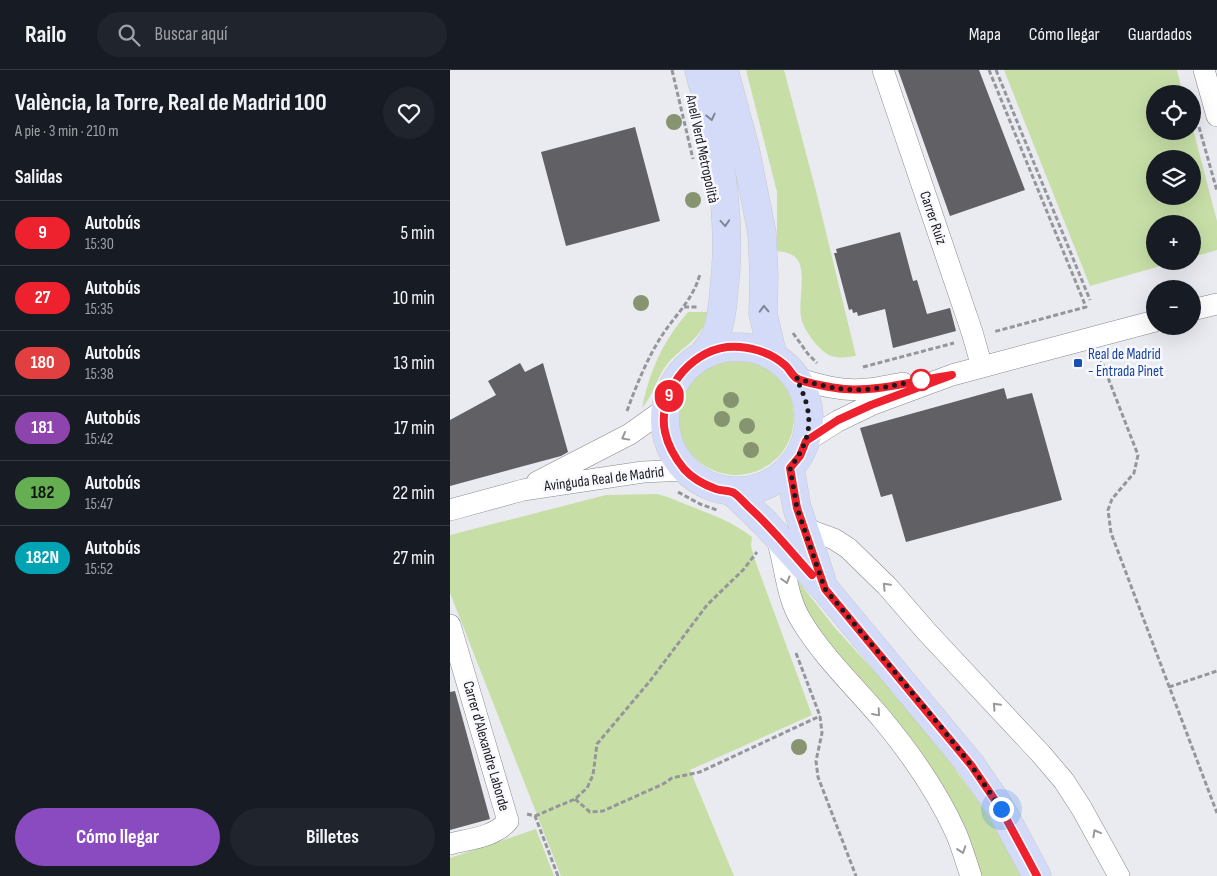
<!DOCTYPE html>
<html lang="es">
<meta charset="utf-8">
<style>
:root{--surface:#171b24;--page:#20242c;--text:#f1f3f6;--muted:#9ea1a6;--line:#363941;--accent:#8a4bc0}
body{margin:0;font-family:"Sofia Sans Condensed",sans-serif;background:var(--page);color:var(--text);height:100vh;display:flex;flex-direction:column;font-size:19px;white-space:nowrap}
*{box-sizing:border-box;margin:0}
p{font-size:16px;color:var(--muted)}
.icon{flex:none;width:28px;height:28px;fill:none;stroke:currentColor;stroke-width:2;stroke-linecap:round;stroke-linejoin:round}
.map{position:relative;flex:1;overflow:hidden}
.panel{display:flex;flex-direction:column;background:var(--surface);width:450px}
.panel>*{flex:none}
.badge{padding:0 10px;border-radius:16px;font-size:18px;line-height:32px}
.fabs{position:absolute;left:696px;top:15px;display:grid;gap:10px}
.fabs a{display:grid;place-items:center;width:55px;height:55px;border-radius:50%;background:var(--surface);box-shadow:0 5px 20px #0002;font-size:25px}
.you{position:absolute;width:25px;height:25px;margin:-12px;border:4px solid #fff;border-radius:50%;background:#1a73e8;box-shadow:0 0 0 8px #1a73e833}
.map>.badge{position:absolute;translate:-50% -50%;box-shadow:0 0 0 2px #fff}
h2{padding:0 15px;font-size:19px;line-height:45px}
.round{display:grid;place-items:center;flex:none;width:52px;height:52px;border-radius:26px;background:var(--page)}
.overview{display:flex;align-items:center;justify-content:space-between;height:85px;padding:0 15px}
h1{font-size:24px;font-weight:700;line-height:38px}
.primary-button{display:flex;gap:10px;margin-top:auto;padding:10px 15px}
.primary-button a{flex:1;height:58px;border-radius:30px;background:var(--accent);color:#fff;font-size:20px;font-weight:700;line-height:58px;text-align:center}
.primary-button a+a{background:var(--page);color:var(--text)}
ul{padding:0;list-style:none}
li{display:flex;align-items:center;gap:15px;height:65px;padding:0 15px;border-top:1px solid var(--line)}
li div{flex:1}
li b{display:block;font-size:19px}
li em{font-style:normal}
li .badge{min-width:55px;font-weight:700;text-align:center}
header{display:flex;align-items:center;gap:30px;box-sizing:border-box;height:70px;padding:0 25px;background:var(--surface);border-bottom:1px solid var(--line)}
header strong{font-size:24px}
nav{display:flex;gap:28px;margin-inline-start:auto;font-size:18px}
.search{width:350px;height:45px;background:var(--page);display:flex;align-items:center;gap:12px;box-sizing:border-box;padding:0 18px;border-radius:28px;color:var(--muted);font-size:19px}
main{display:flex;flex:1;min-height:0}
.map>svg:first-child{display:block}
</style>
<header>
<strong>Railo</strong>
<div class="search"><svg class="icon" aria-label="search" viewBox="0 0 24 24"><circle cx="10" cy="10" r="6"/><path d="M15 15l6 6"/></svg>Buscar aquí</div>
<nav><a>Mapa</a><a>Cómo llegar</a><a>Guardados</a></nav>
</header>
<main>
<section class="panel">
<div class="overview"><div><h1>València, la Torre, Real de Madrid 100</h1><p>A pie · 3 min · 210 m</p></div><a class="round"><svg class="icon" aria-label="heart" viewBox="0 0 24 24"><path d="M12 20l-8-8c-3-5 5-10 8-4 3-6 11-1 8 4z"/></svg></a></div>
<h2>Salidas</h2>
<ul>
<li><span class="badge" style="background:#ed222e;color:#fff">9</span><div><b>Autobús</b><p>15:30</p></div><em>5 min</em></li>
<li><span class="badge" style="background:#ed222e;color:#fff">27</span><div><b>Autobús</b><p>15:35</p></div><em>10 min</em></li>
<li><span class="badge" style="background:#e24040;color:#fff">180</span><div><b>Autobús</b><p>15:38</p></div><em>13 min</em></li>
<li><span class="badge" style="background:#8e44ad;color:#fff">181</span><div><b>Autobús</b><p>15:42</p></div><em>17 min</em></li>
<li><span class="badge" style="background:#66ae52;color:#111">182</span><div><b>Autobús</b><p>15:47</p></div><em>22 min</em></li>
<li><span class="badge" style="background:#00a3b4;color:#fff">182N</span><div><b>Autobús</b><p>15:52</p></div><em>27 min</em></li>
</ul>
<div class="primary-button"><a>Cómo llegar</a><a>Billetes</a></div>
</section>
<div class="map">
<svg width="767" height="806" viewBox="0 0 767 806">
<rect width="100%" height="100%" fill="#eaebf1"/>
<path fill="#c7dfa7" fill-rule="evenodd" d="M 296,0 L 334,0 L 366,121 L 406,286 C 386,289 379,289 365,273 C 360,267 352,255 351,247 C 348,231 357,202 347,189 C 342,183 335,182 327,181 L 327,122 Z
M 554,0 L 727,0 L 733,24 L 705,24 L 705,61 L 742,61 L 743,59 L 767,151 L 767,180 L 743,187 L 742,154 L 705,154 L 705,191 L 728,191 L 640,216 ZM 705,89 L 742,89 L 742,126 L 705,126 Z
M 238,242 L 259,242 C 250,274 232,274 215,297 C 206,310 203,326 192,338 C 200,300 213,271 238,242 Z
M228 347a58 58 0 1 1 116 0a58 58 0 1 1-116 0Z
M 207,424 C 220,427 232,433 245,438 C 266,446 284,453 302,467 L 301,476 L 306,493 L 362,645 L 240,700 L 284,806 L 111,806 L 0,523 L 0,465 L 156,425 Z
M 338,498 L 385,558 L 448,627 L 489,677 L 543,751 L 572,806 L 529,806 L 359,551 Z
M 86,759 L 104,806 L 0,806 L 0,788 Z"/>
<path fill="#606065" d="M 448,0 L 529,0 L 575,120 L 500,146 Z
M 185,57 L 210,151 L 116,176 L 91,82 Z
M 450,162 L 463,211 L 467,210 L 477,244 L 500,238 L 506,261 L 443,278 L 435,239 L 408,246 L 407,242 L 403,243 L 402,239 L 399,240 L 384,183 L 387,183 L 386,179 Z
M 70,293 L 75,302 L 93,293 L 118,382 L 111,386 L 0,416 L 0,350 L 46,325 L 38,311 Z
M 554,318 L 557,329 L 582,323 L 612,430 L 456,472 L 442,424 L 431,427 L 410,358 Z
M 5,621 L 40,749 L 0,760 L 0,622 Z"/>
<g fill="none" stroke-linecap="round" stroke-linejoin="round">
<defs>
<path id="minor" d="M 433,0 L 522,262 L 532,297
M 754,0 L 767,46
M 742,240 L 767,234
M 346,308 C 369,315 393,322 417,319 C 429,318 441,315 453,313
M 356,371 L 388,351 L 421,335 L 502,305 L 705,251
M 87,412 L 180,364 L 215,339
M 0,440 L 73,420 L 193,402 L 236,400
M 353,455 L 362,461 L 384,469 L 398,478 L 437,516 L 476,561 L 591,684 L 614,711 L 632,739 L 669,806
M 326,466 C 336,495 335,525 352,552 C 374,588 405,617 432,649 C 461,684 487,721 506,763 C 512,777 516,792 521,806
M 0,555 L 58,751 C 45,767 19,769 0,774"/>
<path id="major" d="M 249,0 C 268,71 283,146 274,220 C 273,235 271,251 266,265 C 263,272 257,279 253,285
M 274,0 L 295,78 L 312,163 L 314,207 L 313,244 L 323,286
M215 349a72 72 0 1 1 144 0a72 72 0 1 1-144 0Z
M 340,398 L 347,438 L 371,508
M 283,422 L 315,453 L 375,519 L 521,695 L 551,739 L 587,806"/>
</defs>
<use href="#minor" stroke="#88888e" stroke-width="22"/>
<use href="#major" stroke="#c8c8c9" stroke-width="29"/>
<path stroke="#95969a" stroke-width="3" stroke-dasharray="5 2.5" stroke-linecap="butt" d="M 222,0 L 243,89
M 539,0 L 636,237 L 543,262
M 546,0 L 640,230
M 749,57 L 767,121
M 234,237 L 249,237
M 343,263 L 358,284 L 367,293
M 650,287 L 688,385 L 684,403 L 662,429 L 658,440 L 661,463 L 767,743
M 413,297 L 504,273
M 177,341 C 186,316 197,289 211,267 C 225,245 243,230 250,204
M 228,422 L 250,434 L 267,440
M 346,583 L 370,646 L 372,663 L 366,691 L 368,707 L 406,806
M 719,617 L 767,601
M 125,729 L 140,742 L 153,741 L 213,714 L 222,708 L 250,702 L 370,646
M 77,744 L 85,746 L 108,806
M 85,746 L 125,729 L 137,718 L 143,705 L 147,674 L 200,611 L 257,535 L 293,500 L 307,482"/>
<use href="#minor" stroke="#fff" stroke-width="21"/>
<use href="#major" stroke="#d3dbf8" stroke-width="28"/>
</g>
<g fill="#86946f">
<circle cx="224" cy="52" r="8"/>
<circle cx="243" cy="130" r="8"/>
<circle cx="191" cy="233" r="8"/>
<circle cx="281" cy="330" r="8"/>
<circle cx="272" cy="349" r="8"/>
<circle cx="297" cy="356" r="8"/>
<circle cx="301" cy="380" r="8"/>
<circle cx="349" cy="677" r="8"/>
</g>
<defs><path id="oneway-chevron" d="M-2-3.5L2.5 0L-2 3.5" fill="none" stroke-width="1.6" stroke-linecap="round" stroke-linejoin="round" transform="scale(1.25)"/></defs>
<g stroke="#808595">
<use href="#oneway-chevron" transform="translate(261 47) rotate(77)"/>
<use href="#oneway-chevron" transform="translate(275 153) rotate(86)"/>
<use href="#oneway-chevron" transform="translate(314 239) rotate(-92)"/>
</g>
<g stroke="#989899">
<use href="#oneway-chevron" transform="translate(175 367) rotate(151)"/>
<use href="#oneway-chevron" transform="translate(336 510) rotate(74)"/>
<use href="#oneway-chevron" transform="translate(436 516) rotate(-134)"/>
<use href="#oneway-chevron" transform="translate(546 636) rotate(-133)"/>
<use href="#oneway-chevron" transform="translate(427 643) rotate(49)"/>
<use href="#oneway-chevron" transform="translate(646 763) rotate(-119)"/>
<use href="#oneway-chevron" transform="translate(512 780) rotate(71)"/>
</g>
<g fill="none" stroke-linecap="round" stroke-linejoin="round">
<defs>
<path id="line" d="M 362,505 C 342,483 323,459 301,439 C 295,434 290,427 284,423 C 279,420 272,421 266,419 C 255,415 242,408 234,399 C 225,388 218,376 215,362 C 207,324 238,282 277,277 C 297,275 321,282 336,296 C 340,300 342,305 346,308 C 354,313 384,318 394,319 C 427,322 469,310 502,305 L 421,335 L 388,350 L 356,371 L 350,386 L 340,398 L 347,438 L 375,519 L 521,695 L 551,739 L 587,806"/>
</defs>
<use href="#line" stroke="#fff" stroke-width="11"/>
<use href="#line" stroke="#ed222e" stroke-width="8"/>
<path stroke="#1b1b1d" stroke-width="5" stroke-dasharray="0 9" d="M 471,310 C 446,315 418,322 392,319 C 377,317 361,313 346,308 C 364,343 364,366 340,398 L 347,438 L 375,519 L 491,657 L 521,695 L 551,739"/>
</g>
<rect fill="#1a4fb4" stroke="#f8f8ff" stroke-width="2" x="623" y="288" width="10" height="10" rx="2.5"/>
<circle fill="#fff" stroke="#ed222e" stroke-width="2.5" cx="471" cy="310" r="10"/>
<g text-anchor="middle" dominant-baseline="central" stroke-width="5" stroke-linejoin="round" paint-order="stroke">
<g font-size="15" fill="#1b1b1d" stroke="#f8f8ff">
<text transform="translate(252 79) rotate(78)">Anell Verd Metropolità</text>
<text transform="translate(483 148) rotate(71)">Carrer Ruiz</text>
<text transform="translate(154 409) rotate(-7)">Avinguda Real de Madrid</text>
<text transform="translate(36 676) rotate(74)">Carrer d'Alexandre Laborde</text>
</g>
<g font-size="15" fill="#164399" stroke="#f8f8ff" text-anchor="start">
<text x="638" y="284">Real de Madrid<tspan x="638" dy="17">- Entrada Pinet</tspan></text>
</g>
</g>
</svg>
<div class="fabs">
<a><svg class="icon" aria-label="locate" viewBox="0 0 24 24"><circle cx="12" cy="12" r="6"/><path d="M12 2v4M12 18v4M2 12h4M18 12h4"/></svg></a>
<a><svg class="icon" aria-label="layers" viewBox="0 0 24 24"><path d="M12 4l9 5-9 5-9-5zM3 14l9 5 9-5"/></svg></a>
<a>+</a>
<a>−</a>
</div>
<div class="you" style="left:551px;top:739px"></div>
<b class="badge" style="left:219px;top:326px;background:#ed222e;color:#fff">9</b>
</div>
</main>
